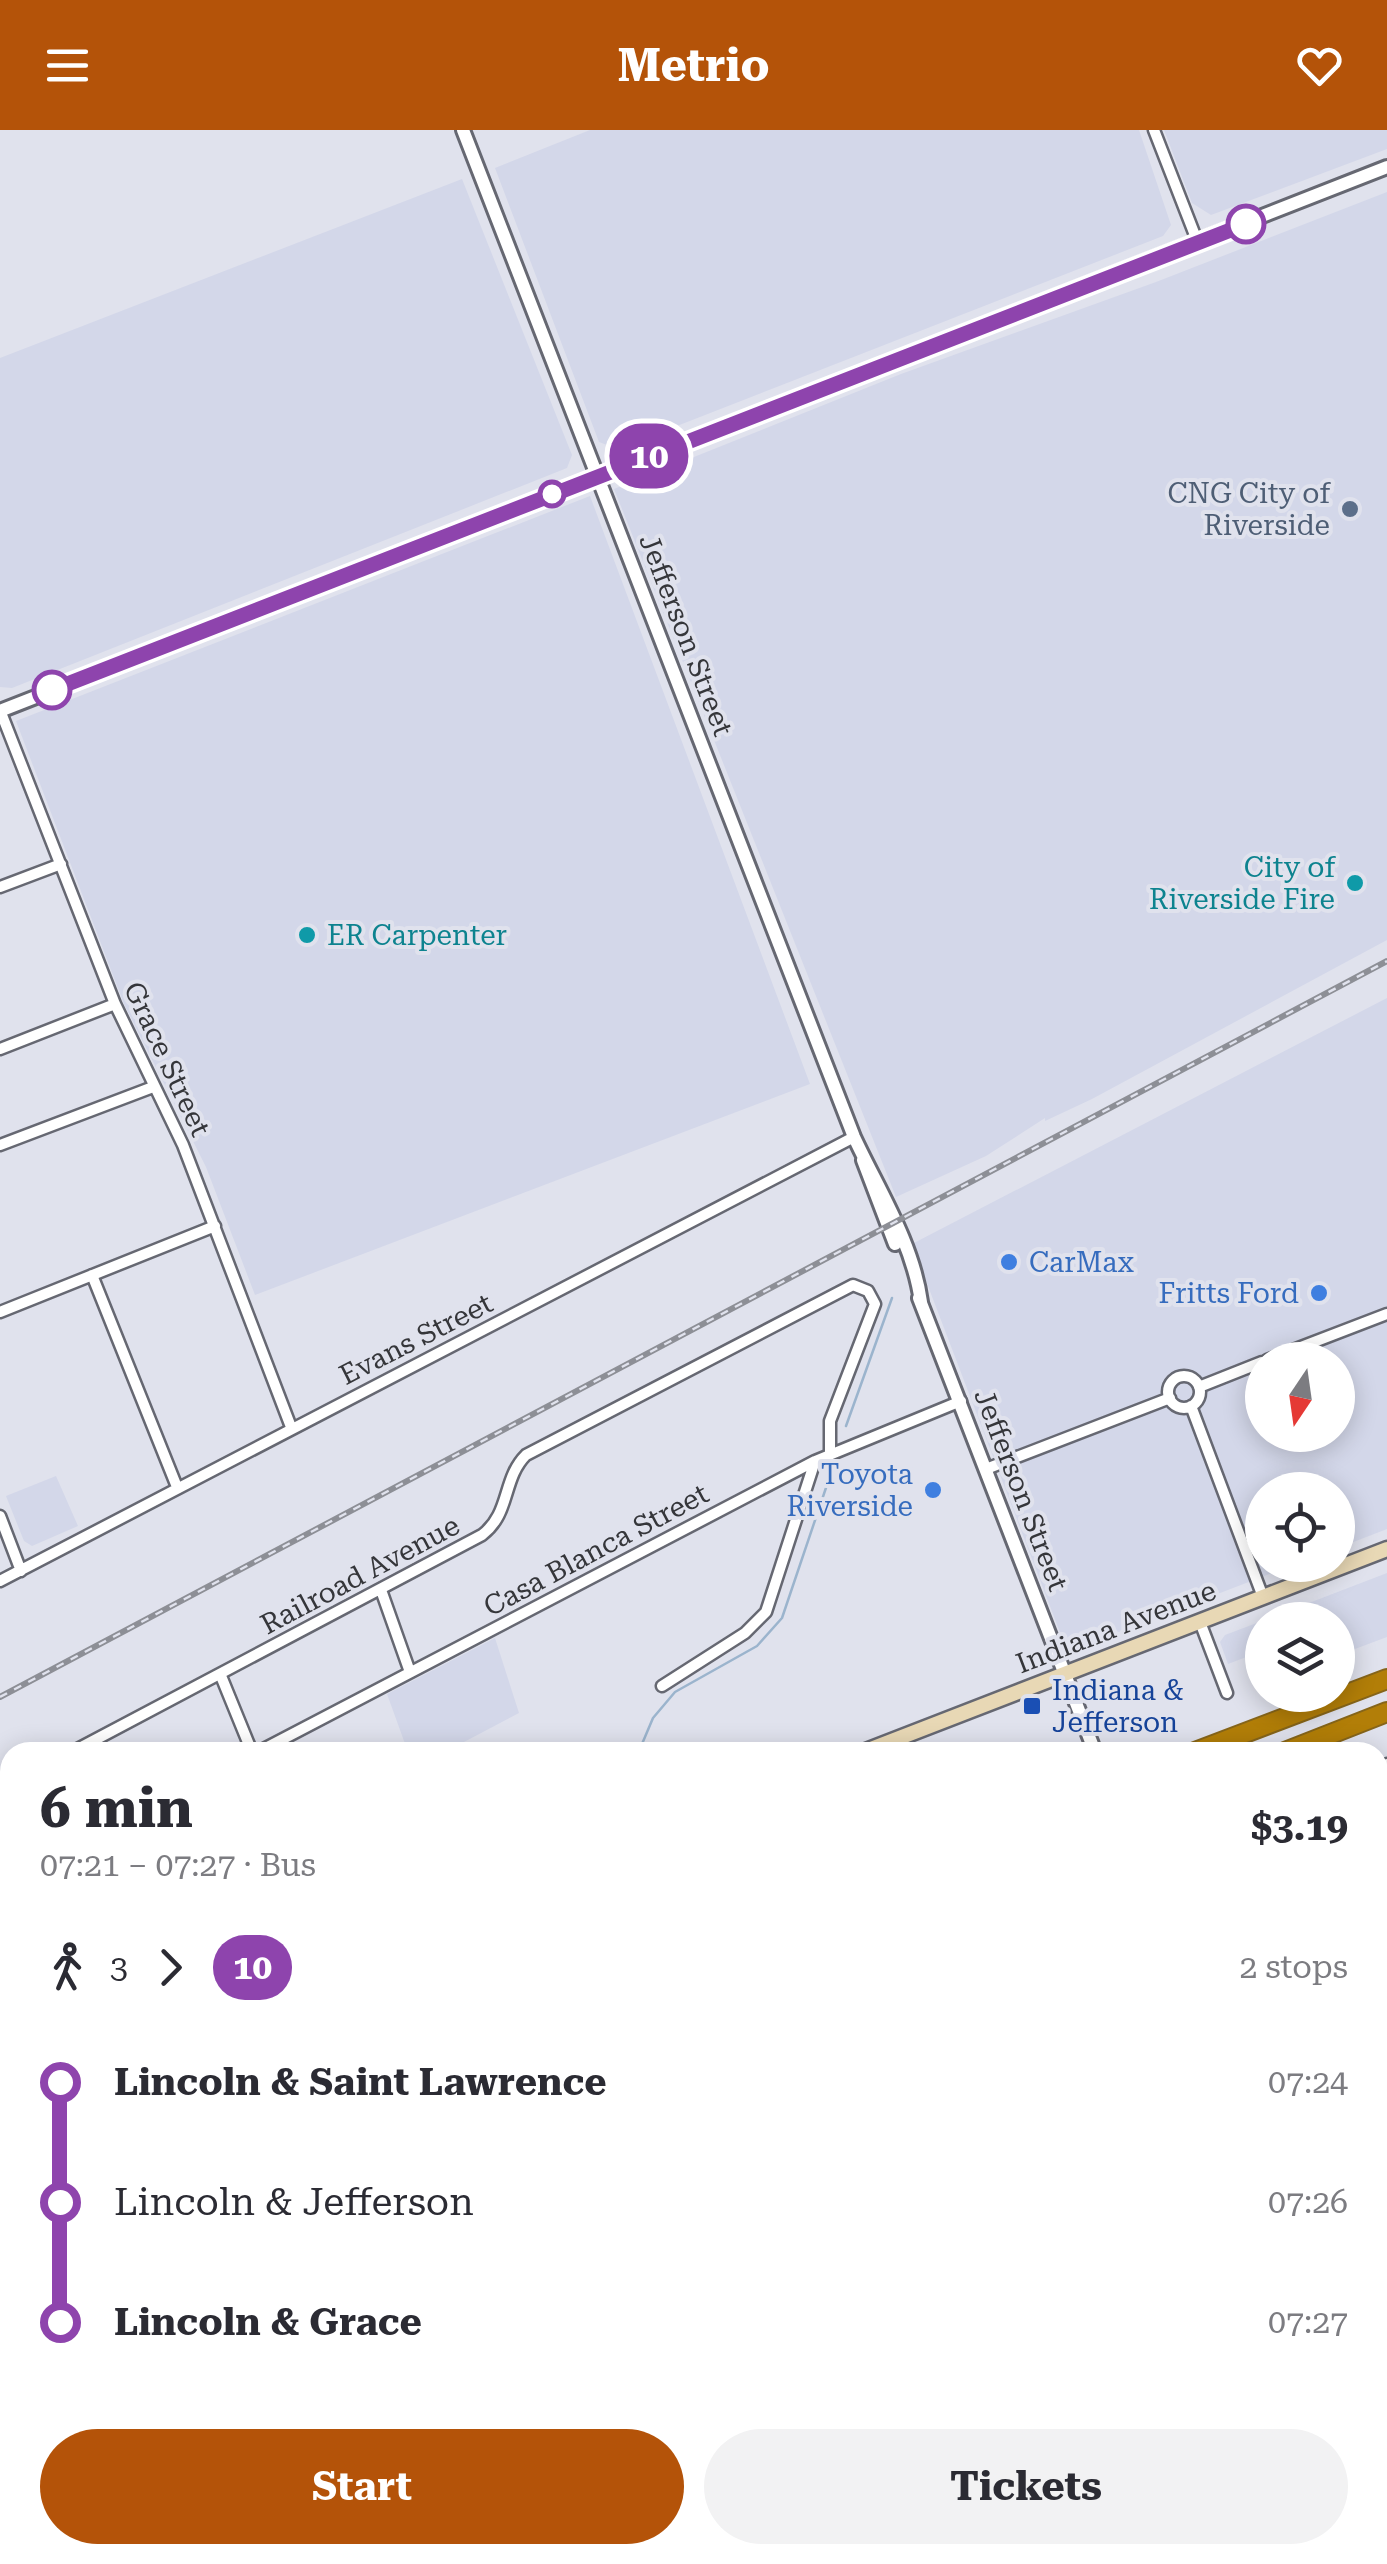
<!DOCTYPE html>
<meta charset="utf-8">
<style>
:root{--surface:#fff;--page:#f2f2f3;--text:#2b2b33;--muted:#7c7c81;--accent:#b45309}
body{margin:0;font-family:"Roboto Serif",serif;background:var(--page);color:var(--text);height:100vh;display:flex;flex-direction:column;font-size:38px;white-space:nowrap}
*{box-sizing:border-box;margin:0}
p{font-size:32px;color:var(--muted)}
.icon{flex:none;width:55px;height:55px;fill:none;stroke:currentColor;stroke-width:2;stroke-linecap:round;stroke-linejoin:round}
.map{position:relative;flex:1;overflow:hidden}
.drawer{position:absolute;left:0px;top:1612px;width:1388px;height:822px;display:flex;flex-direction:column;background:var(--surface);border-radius:30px 30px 0 0;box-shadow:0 5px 25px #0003}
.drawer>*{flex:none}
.badge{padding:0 20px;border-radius:32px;font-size:35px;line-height:65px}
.needle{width:65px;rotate:193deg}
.controls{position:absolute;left:1245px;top:1212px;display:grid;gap:20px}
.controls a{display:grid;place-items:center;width:110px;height:110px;border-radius:50%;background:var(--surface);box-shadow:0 5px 25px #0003;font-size:50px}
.map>.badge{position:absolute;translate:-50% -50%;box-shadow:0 0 0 5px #fff}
.legs{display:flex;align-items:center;gap:15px;height:110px;padding:0 40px;font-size:32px}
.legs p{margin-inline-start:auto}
.summary{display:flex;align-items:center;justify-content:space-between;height:170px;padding:0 40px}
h1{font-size:55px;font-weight:700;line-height:75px}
.cta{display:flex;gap:20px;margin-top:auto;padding:20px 40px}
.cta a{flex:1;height:115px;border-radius:60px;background:var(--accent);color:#fff;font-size:40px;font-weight:700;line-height:115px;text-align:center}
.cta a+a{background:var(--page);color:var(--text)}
ul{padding:0 40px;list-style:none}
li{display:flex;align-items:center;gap:35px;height:120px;font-size:38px}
li i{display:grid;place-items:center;width:15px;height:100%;margin:0 12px;background:currentColor}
li i::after{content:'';width:25px;height:25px;margin:-12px;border:8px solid;border-radius:50%;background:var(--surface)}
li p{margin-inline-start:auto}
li:first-child i{background:linear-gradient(#0000 50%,currentColor 0)}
li:last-child i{background:linear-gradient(currentColor 50%,#0000 0)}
header{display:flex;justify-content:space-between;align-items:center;height:130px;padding:0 40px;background:var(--accent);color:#fff;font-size:45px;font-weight:700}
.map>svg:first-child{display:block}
</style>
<header><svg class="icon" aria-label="menu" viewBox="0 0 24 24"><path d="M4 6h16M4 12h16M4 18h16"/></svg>Metrio<svg class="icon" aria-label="heart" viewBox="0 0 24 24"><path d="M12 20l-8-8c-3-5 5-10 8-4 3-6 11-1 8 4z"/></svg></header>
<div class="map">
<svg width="1387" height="2434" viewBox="0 0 1387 2434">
<rect width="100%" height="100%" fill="#e0e2ed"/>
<path fill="#d3d7e9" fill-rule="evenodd" d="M 590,0 L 1139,0 L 1171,95 L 1163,106 L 618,319 L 599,312 L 495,38 Z
M 1164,0 L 1387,0 L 1387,19 L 1211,85 L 1192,73 Z
M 462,49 L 572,325 L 567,338 L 12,558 L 0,557 L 0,228 Z
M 1387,62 L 1387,810 L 1092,969 L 1045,991 L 1045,988 L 986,1026 L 896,1067 L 614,359 L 901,244 L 1156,152 Z
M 590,366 L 810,954 L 255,1165 L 206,1037 L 124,874 L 16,591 Z
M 1387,868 L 1387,1399 L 1338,1418 L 1338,1360 L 1262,1360 L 1262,1435 L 1293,1435 L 1080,1517 L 1064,1513 L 912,1114 ZM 1262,1230 L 1338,1230 L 1338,1305 L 1262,1305 Z
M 56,1346 L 78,1396 L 32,1416 L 24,1411 L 6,1366 Z
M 1387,1443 L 1387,1507 L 1347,1522 L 1338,1490 L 1265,1490 Z
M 1262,1491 L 1262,1521 L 1228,1534 L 1220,1512 L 1225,1505 Z
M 495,1508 L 519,1583 L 445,1622 L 408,1622 L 387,1564 Z
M 10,2176 L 10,2304 L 0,2279 L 0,2181 Z"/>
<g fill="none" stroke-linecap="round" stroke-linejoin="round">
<path stroke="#9bb4cd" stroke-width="2.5" d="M 846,1296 L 892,1168
M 642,1614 L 653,1588 L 675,1562 L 757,1516 L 782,1488 L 831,1343
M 0,1805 L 10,1800"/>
<defs>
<path id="minor" d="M 1154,0 L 1198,113
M 0,580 L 115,874 L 183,1015 L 291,1297
M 0,757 L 61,734
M 0,919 L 115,874
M 0,1015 L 153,957
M 92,1145 L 177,1357
M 0,1182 L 215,1096
M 1267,1230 L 1387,1184
M1168 1262a16 16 0 1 1 32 0a16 16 0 1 1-32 0Z
M 1199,1257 L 1262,1232
M 1191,1276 L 1263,1467
M 986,1339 L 1170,1268
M 0,1386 L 21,1441
M 0,1451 L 854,1007
M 381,1460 L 410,1542
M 1200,1492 L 1227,1563
M 221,1546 L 252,1622
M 662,1556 L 745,1503 L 766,1482 L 815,1331
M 72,1622 L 482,1405 C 511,1383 502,1349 526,1325 L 853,1155 L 868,1161 L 875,1174 L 830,1291 L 830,1324
M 258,1622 L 815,1331 L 961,1271
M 1378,1638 L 1387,1634
M 0,1660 L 10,1654
M 0,1759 L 10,1754
M 1378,1963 L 1387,1990
M 1378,2091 L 1387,2087
M 1378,2389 L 1387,2385
M 485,2425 L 495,2434
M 647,2425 L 651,2434
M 984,2425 L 988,2434
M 1122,2425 L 1125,2434
M 4,2434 L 27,2425
M 551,2434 L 573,2425
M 895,2434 L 918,2425
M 1222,2434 L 1247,2425"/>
<path id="tertiary" d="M 463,0 L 854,1007 C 878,1059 913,1113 921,1172
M 0,581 L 1387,37
M 863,1030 L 895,1114
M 919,1168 L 1095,1622
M 1378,2349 L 1387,2374"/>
<path id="secondary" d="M 863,1622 L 1387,1419
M 0,1956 L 10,1953
M 0,2325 L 10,2351
M 0,2375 L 10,2401
M 30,2425 L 33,2434"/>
<path id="motorway" d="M 1195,1622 L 1387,1549
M 1285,1622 L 1387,1582
M 0,2048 L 10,2045
M 0,2093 L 10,2089
M 0,2119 L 10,2115
M 0,2167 L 10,2162"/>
</defs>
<use href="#minor" stroke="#666872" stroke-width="15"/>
<use href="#tertiary" stroke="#666872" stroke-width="18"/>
<use href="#secondary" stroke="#666872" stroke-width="19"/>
<use href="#motorway" stroke="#86651a" stroke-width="22"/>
<use href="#minor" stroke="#fff" stroke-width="10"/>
<use href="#tertiary" stroke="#fff" stroke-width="12"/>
<use href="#secondary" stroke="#e8d8b5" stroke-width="14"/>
<use href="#motorway" stroke="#b27e08" stroke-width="18"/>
<defs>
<path id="rail" d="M 0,1567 L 1387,831"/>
</defs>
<use href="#rail" stroke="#8d8f96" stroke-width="6"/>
<use href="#rail" stroke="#e0e2ed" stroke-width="2.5" stroke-dasharray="8" stroke-linecap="butt"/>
</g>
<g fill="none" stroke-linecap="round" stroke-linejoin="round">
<defs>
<path id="line-1" d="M 52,560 L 1246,94"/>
</defs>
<use href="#line-1" stroke="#fff" stroke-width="22"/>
<use href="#line-1" stroke="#8e44ad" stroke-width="15"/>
</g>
<g fill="#fff" stroke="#8e44ad" stroke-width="5">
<circle cx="1246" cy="94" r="18"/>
<circle cx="552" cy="364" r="12"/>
<circle cx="52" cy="560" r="18"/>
</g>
<circle fill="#5c6f8a" stroke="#e0e2ed" stroke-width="4" cx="1350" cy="379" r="10"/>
<g fill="#0f9aa8" stroke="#e0e2ed" stroke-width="4">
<circle cx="1355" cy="753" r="10"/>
<circle cx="307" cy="805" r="10"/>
</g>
<g fill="#3f7fe0" stroke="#e0e2ed" stroke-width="4">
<circle cx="1009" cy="1132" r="10"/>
<circle cx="1319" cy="1163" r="10"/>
<circle cx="933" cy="1360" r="10"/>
</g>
<rect fill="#1a4fb4" stroke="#e0e2ed" stroke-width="4" x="1022" y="1566" width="20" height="20" rx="5"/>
<g text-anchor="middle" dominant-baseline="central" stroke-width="8" stroke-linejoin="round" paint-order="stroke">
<g font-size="28" fill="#4e5e75" stroke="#e0e2ed" text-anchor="end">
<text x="1330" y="363">CNG City of<tspan x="1330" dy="32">Riverside</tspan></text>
</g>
<g font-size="28" fill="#35363a" stroke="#e0e2ed">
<text transform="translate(686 505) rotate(69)">Jefferson Street</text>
<text transform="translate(167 929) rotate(65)">Grace Street</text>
<text transform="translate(416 1209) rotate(-27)">Evans Street</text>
<text transform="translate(1021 1360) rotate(69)">Jefferson Street</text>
<text transform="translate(596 1420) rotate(-28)">Casa Blanca Street</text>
<text transform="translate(360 1445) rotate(-28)">Railroad Avenue</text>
<text transform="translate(1116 1497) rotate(-21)">Indiana Avenue</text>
</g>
<g font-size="28" fill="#0d838f" stroke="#e0e2ed" text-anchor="end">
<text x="1335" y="737">City of<tspan x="1335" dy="32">Riverside Fire</tspan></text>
<text x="327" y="805" text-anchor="start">ER Carpenter</text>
</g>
<g font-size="28" fill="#366cbe" stroke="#e0e2ed" text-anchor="end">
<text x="1029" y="1132" text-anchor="start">CarMax</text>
<text x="1299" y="1163">Fritts Ford</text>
<text x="913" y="1344">Toyota<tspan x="913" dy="32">Riverside</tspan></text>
</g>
<g font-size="28" fill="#164399" stroke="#e0e2ed" text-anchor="start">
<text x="1052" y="1560">Indiana &amp;<tspan x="1052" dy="32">Jefferson</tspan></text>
</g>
</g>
</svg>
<div class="controls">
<a><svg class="needle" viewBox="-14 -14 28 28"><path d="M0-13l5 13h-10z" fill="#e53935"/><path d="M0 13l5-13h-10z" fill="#7c7c81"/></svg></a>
<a><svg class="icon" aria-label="locate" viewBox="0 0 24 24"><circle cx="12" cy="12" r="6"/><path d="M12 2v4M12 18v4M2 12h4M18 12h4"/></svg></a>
<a><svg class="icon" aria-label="layers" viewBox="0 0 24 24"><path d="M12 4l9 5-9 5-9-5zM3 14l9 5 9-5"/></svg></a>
</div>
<b class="badge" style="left:649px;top:326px;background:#8e44ad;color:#fff">10</b>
<section class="drawer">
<div class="summary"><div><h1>6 min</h1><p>07:21 – 07:27 · Bus</p></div><b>$3.19</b></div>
<div class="legs"><svg class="icon" aria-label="walk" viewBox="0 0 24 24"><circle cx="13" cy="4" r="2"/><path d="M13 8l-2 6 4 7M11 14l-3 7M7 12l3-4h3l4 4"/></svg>3<svg class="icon" aria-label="forward" viewBox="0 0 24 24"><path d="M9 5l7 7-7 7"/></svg><b class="badge" style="background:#8e44ad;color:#fff">10</b><p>2 stops</p></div>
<ul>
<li><i style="color:#8e44ad"></i><b>Lincoln &amp; Saint Lawrence</b><p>07:24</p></li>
<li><i style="color:#8e44ad"></i><span>Lincoln &amp; Jefferson</span><p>07:26</p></li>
<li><i style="color:#8e44ad"></i><b>Lincoln &amp; Grace</b><p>07:27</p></li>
</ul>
<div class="cta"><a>Start</a><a>Tickets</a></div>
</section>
</div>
